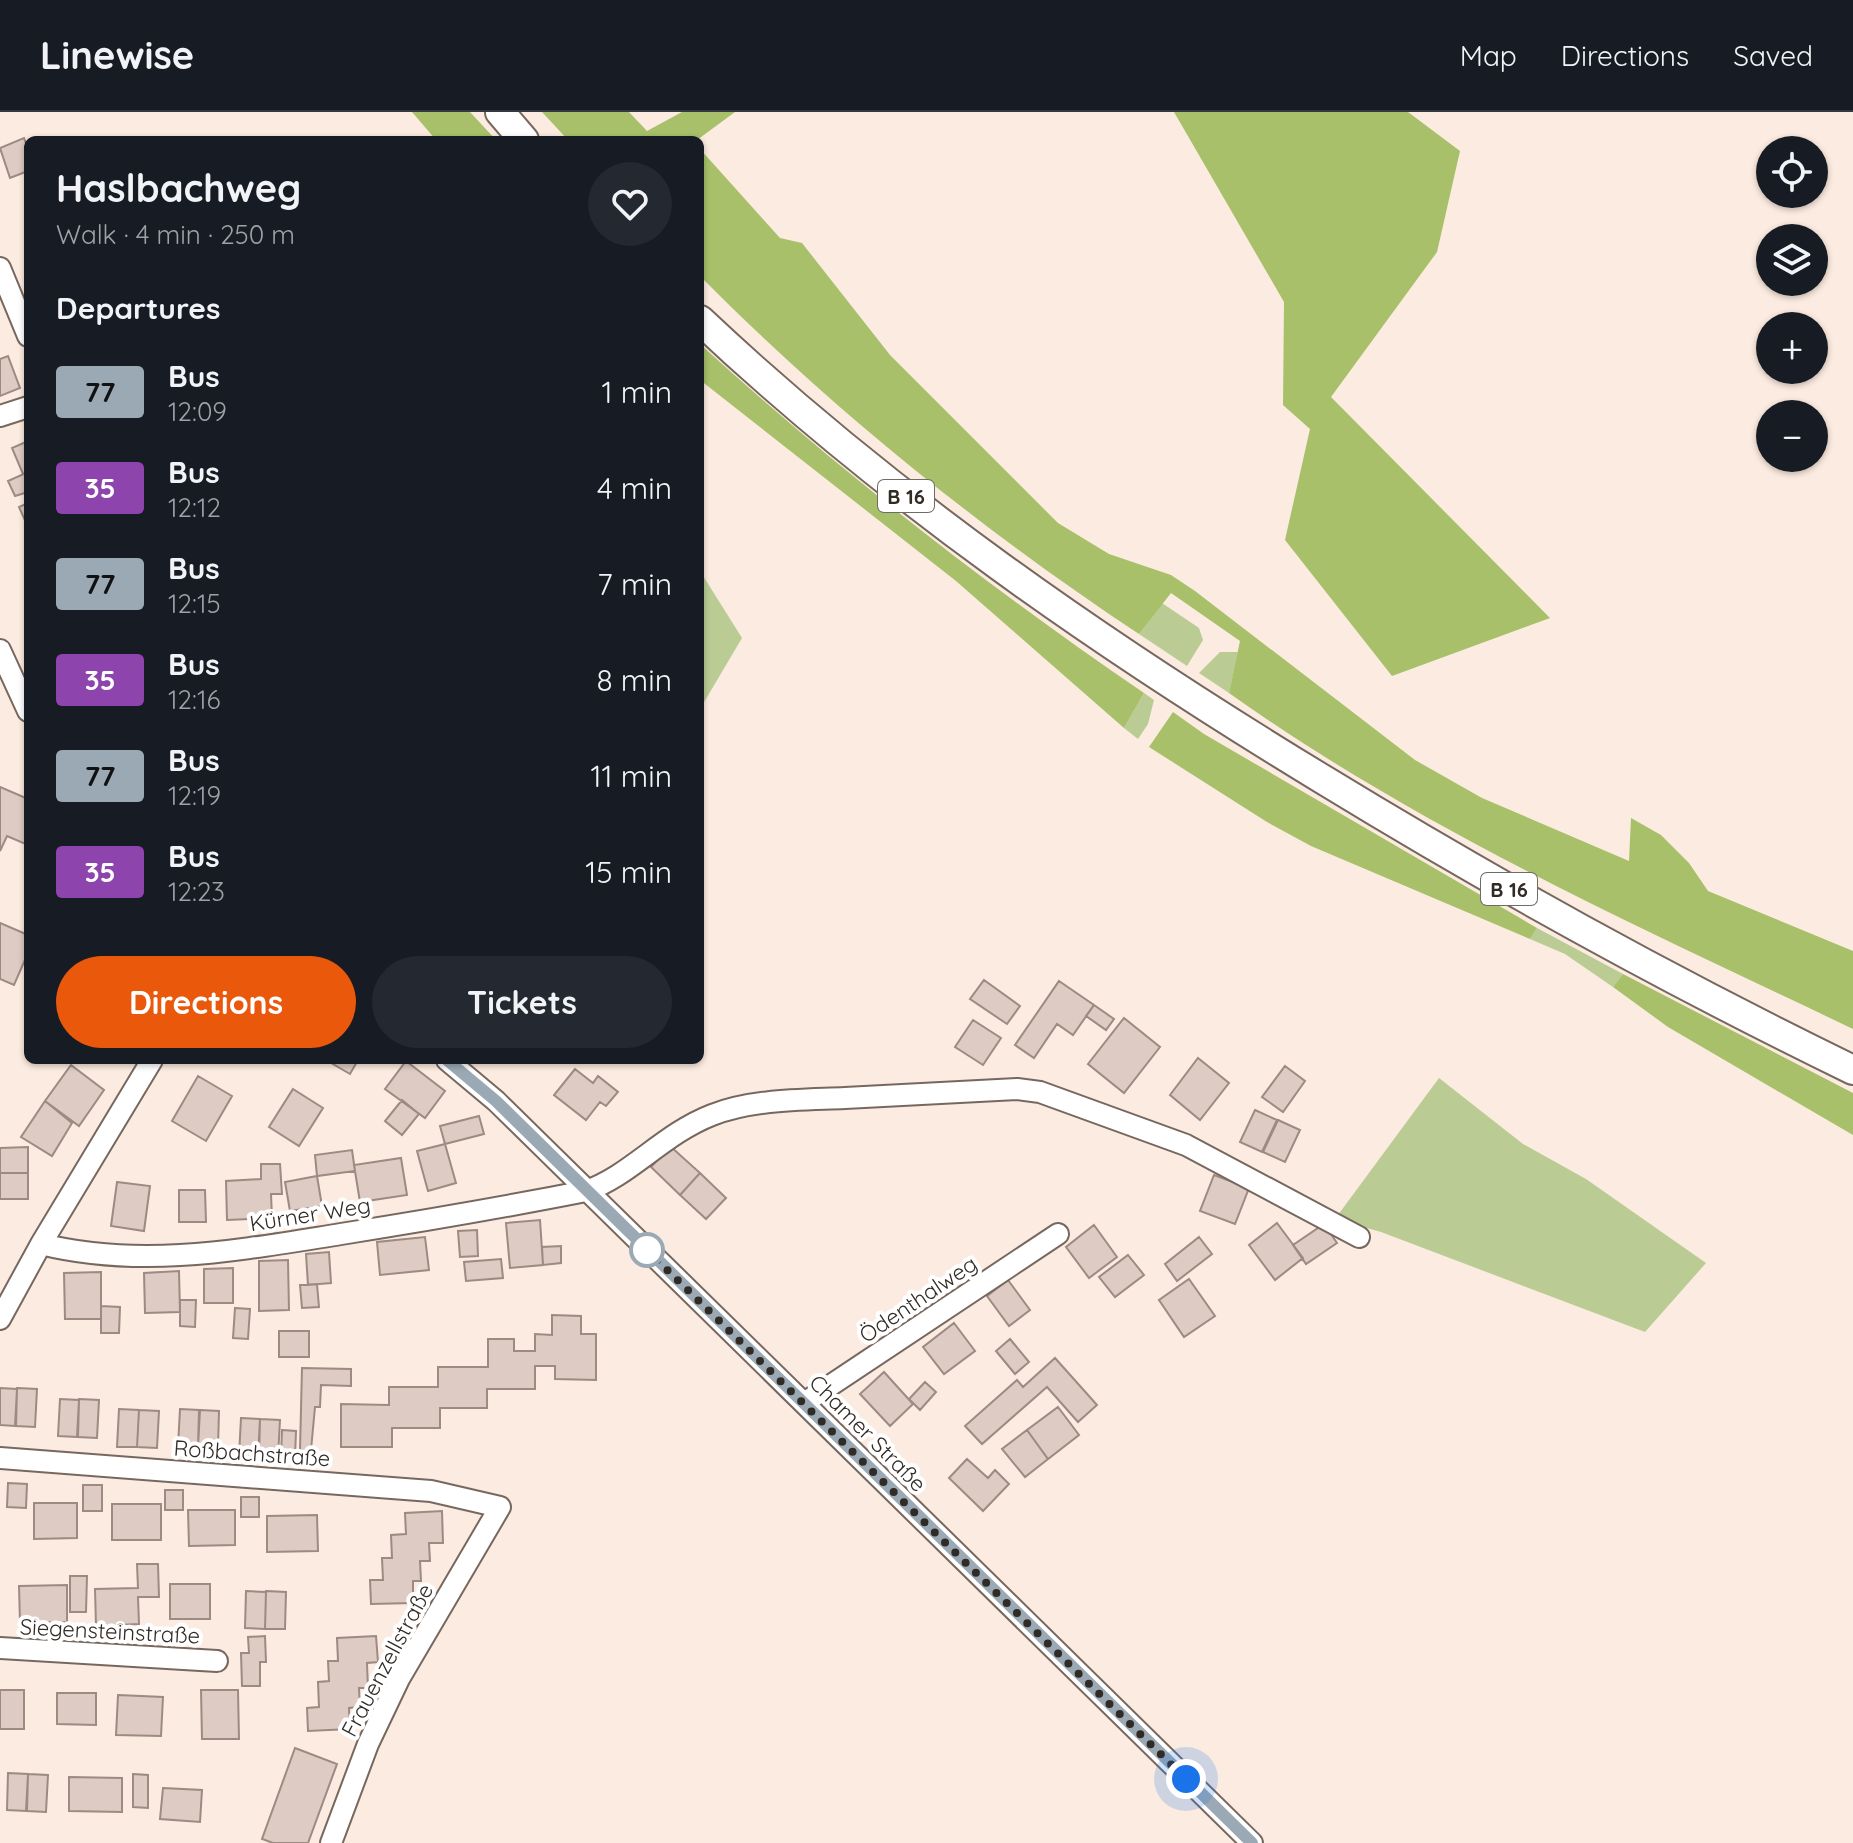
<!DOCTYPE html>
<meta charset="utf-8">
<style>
:root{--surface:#171b24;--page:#242831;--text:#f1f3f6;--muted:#9ea1a6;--line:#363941;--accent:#ea580c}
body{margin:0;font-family:Quicksand,sans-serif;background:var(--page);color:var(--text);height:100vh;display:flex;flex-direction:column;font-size:30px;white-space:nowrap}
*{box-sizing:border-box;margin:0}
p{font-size:26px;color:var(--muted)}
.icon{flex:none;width:44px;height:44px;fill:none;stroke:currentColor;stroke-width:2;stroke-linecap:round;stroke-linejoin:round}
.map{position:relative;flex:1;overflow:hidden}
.sheet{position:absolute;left:24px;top:24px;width:680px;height:928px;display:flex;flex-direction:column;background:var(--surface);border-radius:12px;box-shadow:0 2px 6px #0004}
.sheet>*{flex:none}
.badge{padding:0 16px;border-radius:6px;font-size:28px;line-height:52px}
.controls{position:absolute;left:1756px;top:24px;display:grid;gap:16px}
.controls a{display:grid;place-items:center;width:72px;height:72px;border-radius:50%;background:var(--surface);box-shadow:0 2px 6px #0004;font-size:40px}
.you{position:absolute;width:40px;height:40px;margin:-20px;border:6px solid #fff;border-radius:50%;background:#1a73e8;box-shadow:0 0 0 12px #1a73e833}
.map>.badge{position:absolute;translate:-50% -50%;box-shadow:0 0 0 4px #fff}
h2{padding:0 32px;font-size:30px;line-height:72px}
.round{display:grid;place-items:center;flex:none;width:84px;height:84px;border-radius:42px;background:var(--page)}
.summary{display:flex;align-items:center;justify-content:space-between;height:136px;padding:0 32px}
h1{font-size:38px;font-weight:700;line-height:60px}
.cta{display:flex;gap:16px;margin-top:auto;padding:16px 32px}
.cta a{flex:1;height:92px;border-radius:48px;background:var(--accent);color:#fff;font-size:32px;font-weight:700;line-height:92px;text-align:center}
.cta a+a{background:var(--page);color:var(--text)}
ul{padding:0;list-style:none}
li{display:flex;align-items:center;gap:24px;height:96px;padding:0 32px}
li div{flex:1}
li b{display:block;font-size:30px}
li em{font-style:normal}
li .badge{min-width:88px;font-weight:700;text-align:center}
header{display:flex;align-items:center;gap:48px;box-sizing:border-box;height:112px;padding:0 40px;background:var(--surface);border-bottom:2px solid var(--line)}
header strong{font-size:38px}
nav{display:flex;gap:44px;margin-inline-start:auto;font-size:28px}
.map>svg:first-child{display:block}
</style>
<header>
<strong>Linewise</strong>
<nav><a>Map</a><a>Directions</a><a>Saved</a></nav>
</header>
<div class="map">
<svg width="1853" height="1731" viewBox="0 0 1853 1731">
<rect width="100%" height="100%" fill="#fcebe0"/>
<path fill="#bacc94" d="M 700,459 L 742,526 L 700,597 Z
M 1162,491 L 1199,516 L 1203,528 L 1187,554 L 1139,522 Z
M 1220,540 L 1238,540 L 1229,581 L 1199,561 Z
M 1144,581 L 1154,588 L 1148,612 L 1138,627 L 1124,616 Z
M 1537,816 L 1623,862 L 1613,875 L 1565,842 L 1530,827 Z
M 1439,966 L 1523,1032 L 1586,1067 L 1706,1151 L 1645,1220 L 1381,1120 L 1335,1107 Z"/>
<path fill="#a7c069" d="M 412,0 L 470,0 L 496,28 L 436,28 Z
M 542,0 L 629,0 L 647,19 L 682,0 L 735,0 L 697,28 L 568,28 Z
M 1174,0 L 1408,0 L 1460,39 L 1437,140 L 1331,285 L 1550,506 L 1392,564 L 1285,428 L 1310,317 L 1283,293 L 1284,190 Z
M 700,37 L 780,126 L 802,131 L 890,243 L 1058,411 L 1109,442 L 1171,463 L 1195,479 L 1415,648 L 1482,686 L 1629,749 L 1631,706 L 1661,723 L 1689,751 L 1708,779 L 1853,839 L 1853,917 C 1640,815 1423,719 1229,581 L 1240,529 L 1171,481 L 1139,522 C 982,418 833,298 700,164 Z
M 700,232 C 840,360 988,474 1144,581 L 1124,616 L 956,469 L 700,268 Z
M 1173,600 L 1204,622 L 1537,816 L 1530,827 L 1311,734 L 1267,710 L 1149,635 Z
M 1623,862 L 1853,981 L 1853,1023 L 1668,915 L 1613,875 Z"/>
<path fill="#decbc3" stroke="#9c8a83" stroke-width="2" d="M 24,26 L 28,37 L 28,59 L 10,66 L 0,36 Z
M 8,244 L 20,276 L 0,284 L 0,247 Z
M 28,329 L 28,360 L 23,362 L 12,336 Z
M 28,360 L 28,380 L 15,384 L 8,369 Z
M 28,391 L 28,415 L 19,395 Z
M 0,675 L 28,687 L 28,733 L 7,724 L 0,739 Z
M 0,811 L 28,823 L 28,841 L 14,873 L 0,867 Z
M 984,868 L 1020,894 L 1007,912 L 970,887 Z
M 1059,869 L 1094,893 L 1073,923 L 1057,912 L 1034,946 L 1015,933 Z
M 1094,893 L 1114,907 L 1106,918 L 1086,904 Z
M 1124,906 L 1160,935 L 1124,981 L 1088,952 Z
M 973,908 L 1001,926 L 983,953 L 955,935 Z
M 1198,946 L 1229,971 L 1200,1008 L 1170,983 Z
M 326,948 L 358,948 L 350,962 Z
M 406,949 L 445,979 L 425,1006 L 385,977 Z
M 71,953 L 104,978 L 79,1014 L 45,989 Z
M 1285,954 L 1305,969 L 1283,1000 L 1262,985 Z
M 575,957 L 593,971 L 598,964 L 618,980 L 606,994 L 600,990 L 586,1008 L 554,983 Z
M 198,964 L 232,984 L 206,1029 L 172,1009 Z
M 293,977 L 323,996 L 299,1034 L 269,1015 Z
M 402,988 L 419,1002 L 402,1023 L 385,1009 Z
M 45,989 L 72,1011 L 52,1044 L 21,1025 Z
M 1255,998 L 1277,1008 L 1262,1040 L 1240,1030 Z
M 479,1004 L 484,1022 L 445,1032 L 440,1014 Z
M 1278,1008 L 1300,1018 L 1285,1050 L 1263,1040 Z
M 445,1032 L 456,1071 L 428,1079 L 417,1039 Z
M 670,1034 L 700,1061 L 680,1083 L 651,1055 Z
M 28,1035 L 28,1061 L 0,1061 L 0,1036 Z
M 352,1038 L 355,1059 L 317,1064 L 315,1043 Z
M 401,1046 L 407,1083 L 360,1090 L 354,1053 Z
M 261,1052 L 280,1052 L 282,1082 L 271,1082 L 272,1106 L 227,1108 L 226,1069 L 261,1067 Z
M 0,1061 L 28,1061 L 28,1087 L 0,1087 Z
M 700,1061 L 726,1086 L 706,1107 L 680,1083 Z
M 1214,1063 L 1249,1076 L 1235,1112 L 1200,1099 Z
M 317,1064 L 322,1094 L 290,1099 L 285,1070 Z
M 117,1070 L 150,1074 L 144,1119 L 111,1114 Z
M 179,1078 L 205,1078 L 206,1110 L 179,1110 Z
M 540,1108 L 543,1153 L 510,1156 L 506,1111 Z
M 1277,1111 L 1303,1146 L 1275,1168 L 1249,1133 Z
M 1324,1112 L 1337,1131 L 1306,1152 L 1293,1133 Z
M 1094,1113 L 1117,1145 L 1089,1166 L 1066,1135 Z
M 477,1118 L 478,1144 L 460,1145 L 458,1119 Z
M 425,1125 L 429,1158 L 380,1163 L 377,1130 Z
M 1199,1125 L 1212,1142 L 1177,1169 L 1165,1152 Z
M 561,1134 L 561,1151 L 543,1153 L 542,1135 Z
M 329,1140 L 331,1171 L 308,1173 L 306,1142 Z
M 1128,1143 L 1144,1163 L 1115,1185 L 1099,1165 Z
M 501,1147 L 503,1166 L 466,1169 L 464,1150 Z
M 288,1148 L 289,1198 L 259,1199 L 259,1149 Z
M 233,1156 L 233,1191 L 204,1191 L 204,1157 Z
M 179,1159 L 180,1200 L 145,1201 L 144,1161 Z
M 101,1160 L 101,1207 L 65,1207 L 64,1161 Z
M 1189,1167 L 1215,1204 L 1184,1225 L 1159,1188 Z
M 1008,1168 L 1030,1198 L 1009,1214 L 987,1184 Z
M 317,1172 L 319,1195 L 302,1196 L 300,1173 Z
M 180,1188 L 196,1188 L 195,1215 L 180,1214 Z
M 101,1194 L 120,1195 L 119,1221 L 101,1221 Z
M 235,1196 L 250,1197 L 248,1227 L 233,1226 Z
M 552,1203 L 581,1204 L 581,1222 L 596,1222 L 596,1268 L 555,1267 L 555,1254 L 535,1254 L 535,1277 L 487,1277 L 487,1296 L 440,1296 L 440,1316 L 392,1316 L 392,1335 L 341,1335 L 341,1292 L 389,1293 L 389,1275 L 438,1275 L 438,1255 L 488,1255 L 488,1227 L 514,1227 L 514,1239 L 535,1239 L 535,1222 L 552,1223 Z
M 954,1211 L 975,1239 L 944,1262 L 923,1235 Z
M 279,1219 L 309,1219 L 309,1245 L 279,1245 Z
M 1010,1227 L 1029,1250 L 1015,1262 L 996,1239 Z
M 1055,1246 L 1097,1293 L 1078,1310 L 1047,1275 L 982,1332 L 965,1314 L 1017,1268 L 1023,1275 Z
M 302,1256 L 351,1257 L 351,1274 L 321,1273 L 320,1295 L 315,1295 L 311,1338 L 300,1338 Z
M 884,1260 L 913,1292 L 890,1314 L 860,1282 Z
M 925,1270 L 936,1280 L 920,1298 L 909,1287 Z
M 0,1276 L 17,1277 L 15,1314 L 0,1313 Z
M 17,1276 L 37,1277 L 35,1315 L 16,1314 Z
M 60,1287 L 79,1288 L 77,1325 L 58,1324 Z
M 79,1287 L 99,1288 L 97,1326 L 78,1325 Z
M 1058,1295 L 1079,1323 L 1048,1347 L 1027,1318 Z
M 119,1297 L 139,1298 L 137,1335 L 117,1335 Z
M 180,1297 L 199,1298 L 198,1335 L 178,1334 Z
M 139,1298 L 159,1299 L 157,1336 L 137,1335 Z
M 200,1298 L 219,1299 L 218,1336 L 198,1335 Z
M 241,1306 L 260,1307 L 258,1345 L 239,1344 Z
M 260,1307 L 280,1308 L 278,1345 L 259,1344 Z
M 282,1318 L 296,1319 L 295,1345 L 281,1345 Z
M 1027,1318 L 1048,1347 L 1025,1365 L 1002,1337 Z
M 967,1347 L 988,1366 L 995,1358 L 1009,1372 L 983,1399 L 949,1366 Z
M 8,1371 L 27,1372 L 26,1396 L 7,1395 Z
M 83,1373 L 102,1373 L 102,1399 L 83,1399 Z
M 165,1378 L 183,1378 L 183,1398 L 165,1398 Z
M 241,1385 L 259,1385 L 259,1405 L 241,1405 Z
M 34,1391 L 77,1391 L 77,1426 L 34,1427 Z
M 112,1392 L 161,1392 L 161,1428 L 112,1428 Z
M 188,1398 L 235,1398 L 235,1433 L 189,1434 Z
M 442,1399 L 443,1431 L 429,1431 L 430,1449 L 420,1449 L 421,1469 L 413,1469 L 413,1491 L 371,1492 L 370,1468 L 383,1468 L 382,1446 L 392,1446 L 391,1423 L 406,1422 L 405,1401 Z
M 317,1403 L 318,1439 L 267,1440 L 267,1404 Z
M 137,1452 L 158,1452 L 159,1485 L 138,1485 L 139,1512 L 96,1514 L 95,1477 L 138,1476 Z
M 70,1464 L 87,1464 L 86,1500 L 70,1500 Z
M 170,1472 L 210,1472 L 210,1507 L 170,1507 Z
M 67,1473 L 67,1510 L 20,1511 L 19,1474 Z
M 246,1479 L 266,1480 L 265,1517 L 245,1516 Z
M 266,1479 L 286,1480 L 285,1517 L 265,1517 Z
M 265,1524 L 266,1550 L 260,1550 L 260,1574 L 242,1574 L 241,1541 L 249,1541 L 248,1525 Z
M 376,1524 L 378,1550 L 367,1551 L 368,1576 L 359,1576 L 360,1595 L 349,1596 L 350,1617 L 308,1619 L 307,1596 L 319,1595 L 318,1570 L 329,1569 L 328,1549 L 338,1549 L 337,1526 Z
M 0,1578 L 24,1578 L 24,1617 L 0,1617 Z
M 201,1578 L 238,1578 L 239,1627 L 202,1627 Z
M 57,1581 L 96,1581 L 96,1613 L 57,1612 Z
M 118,1583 L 163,1585 L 161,1624 L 116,1623 Z
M 295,1636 L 337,1652 L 308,1731 L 273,1731 L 262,1727 Z
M 8,1661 L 28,1662 L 26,1699 L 7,1698 Z
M 28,1662 L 48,1663 L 46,1700 L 27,1699 Z
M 133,1662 L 148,1663 L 148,1696 L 133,1695 Z
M 69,1665 L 122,1666 L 122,1700 L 69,1699 Z
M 163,1676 L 202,1678 L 200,1710 L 160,1707 Z"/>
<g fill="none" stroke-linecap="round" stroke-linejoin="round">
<defs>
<path id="minor" d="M 0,156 L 28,224
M 0,304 L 28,295
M 0,538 L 28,599
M 447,948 L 496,989 L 1252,1731
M 41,1132 C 142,1157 240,1138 341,1122 C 423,1109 505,1095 586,1079 C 630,1064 663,1022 712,1003 C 753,987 802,988 845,986 C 903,983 960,980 1017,977 L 1040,980 L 1186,1033 L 1359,1125
M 0,1207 L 41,1132 L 152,948
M 804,1291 L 1058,1122
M 0,1346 L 431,1379 L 500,1395 L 399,1567 L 368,1632 L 331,1731
M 0,1536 L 217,1549"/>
<path id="highway" d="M 500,0 L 524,28
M 700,208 C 889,386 1103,534 1324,668 C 1496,773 1672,870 1853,958"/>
</defs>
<use href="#minor" stroke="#77685f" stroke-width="24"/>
<use href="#highway" stroke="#77685f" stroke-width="32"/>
<use href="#minor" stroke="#fff" stroke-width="20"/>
<use href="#highway" stroke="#fff" stroke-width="28"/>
</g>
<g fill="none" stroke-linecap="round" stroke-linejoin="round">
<defs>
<path id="line" d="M 447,948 L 496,989 L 1252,1731"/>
</defs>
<use href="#line" stroke="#fff" stroke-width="18"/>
<use href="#line" stroke="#9ba9b4" stroke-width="12"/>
<path stroke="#312b26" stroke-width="8" stroke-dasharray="0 14.4" d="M 647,1138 L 1186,1667"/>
</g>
<circle fill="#fff" stroke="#9ba9b4" stroke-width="4" cx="647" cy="1138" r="16"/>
<g text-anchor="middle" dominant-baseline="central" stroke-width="8" stroke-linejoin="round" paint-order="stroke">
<g fill="#fff" stroke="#6f6b67" stroke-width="2">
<rect x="878" y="368" width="56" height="32" rx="6"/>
<rect x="1481" y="761" width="56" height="32" rx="6"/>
</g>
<g font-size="20" font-weight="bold" fill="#312b26">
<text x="906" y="384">B 16</text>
<text x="1509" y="777">B 16</text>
</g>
<g font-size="22" fill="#312b26" stroke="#fff">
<text transform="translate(310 1102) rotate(-9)">Kürner Weg</text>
<text transform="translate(918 1187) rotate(-34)">Ödenthalweg</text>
<text transform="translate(868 1321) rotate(45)">Chamer Straße</text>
<text transform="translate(252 1341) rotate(4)">Roßbachstraße</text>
<text transform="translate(110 1519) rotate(3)">Siegensteinstraße</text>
<text transform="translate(387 1548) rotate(-62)">Frauenzellstraße</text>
</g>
</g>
</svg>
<div class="controls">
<a><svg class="icon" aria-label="locate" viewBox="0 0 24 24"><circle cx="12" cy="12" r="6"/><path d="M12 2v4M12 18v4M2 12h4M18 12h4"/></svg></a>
<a><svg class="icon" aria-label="layers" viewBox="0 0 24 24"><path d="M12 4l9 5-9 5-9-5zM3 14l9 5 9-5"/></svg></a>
<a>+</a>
<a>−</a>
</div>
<div class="you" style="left:1186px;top:1667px"></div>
<section class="sheet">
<div class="summary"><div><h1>Haslbachweg</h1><p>Walk · 4 min · 250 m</p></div><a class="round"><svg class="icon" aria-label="heart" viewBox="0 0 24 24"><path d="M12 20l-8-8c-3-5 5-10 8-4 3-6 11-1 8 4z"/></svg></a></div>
<h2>Departures</h2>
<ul>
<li><span class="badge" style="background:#9ba9b4;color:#111">77</span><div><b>Bus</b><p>12:09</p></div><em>1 min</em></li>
<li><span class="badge" style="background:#8e44ad;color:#fff">35</span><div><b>Bus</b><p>12:12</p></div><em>4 min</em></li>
<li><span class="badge" style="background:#9ba9b4;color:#111">77</span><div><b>Bus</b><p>12:15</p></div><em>7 min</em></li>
<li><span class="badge" style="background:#8e44ad;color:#fff">35</span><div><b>Bus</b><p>12:16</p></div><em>8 min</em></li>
<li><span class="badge" style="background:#9ba9b4;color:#111">77</span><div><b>Bus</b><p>12:19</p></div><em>11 min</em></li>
<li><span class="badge" style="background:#8e44ad;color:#fff">35</span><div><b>Bus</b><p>12:23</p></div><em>15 min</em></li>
</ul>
<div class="cta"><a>Directions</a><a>Tickets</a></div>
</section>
</div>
